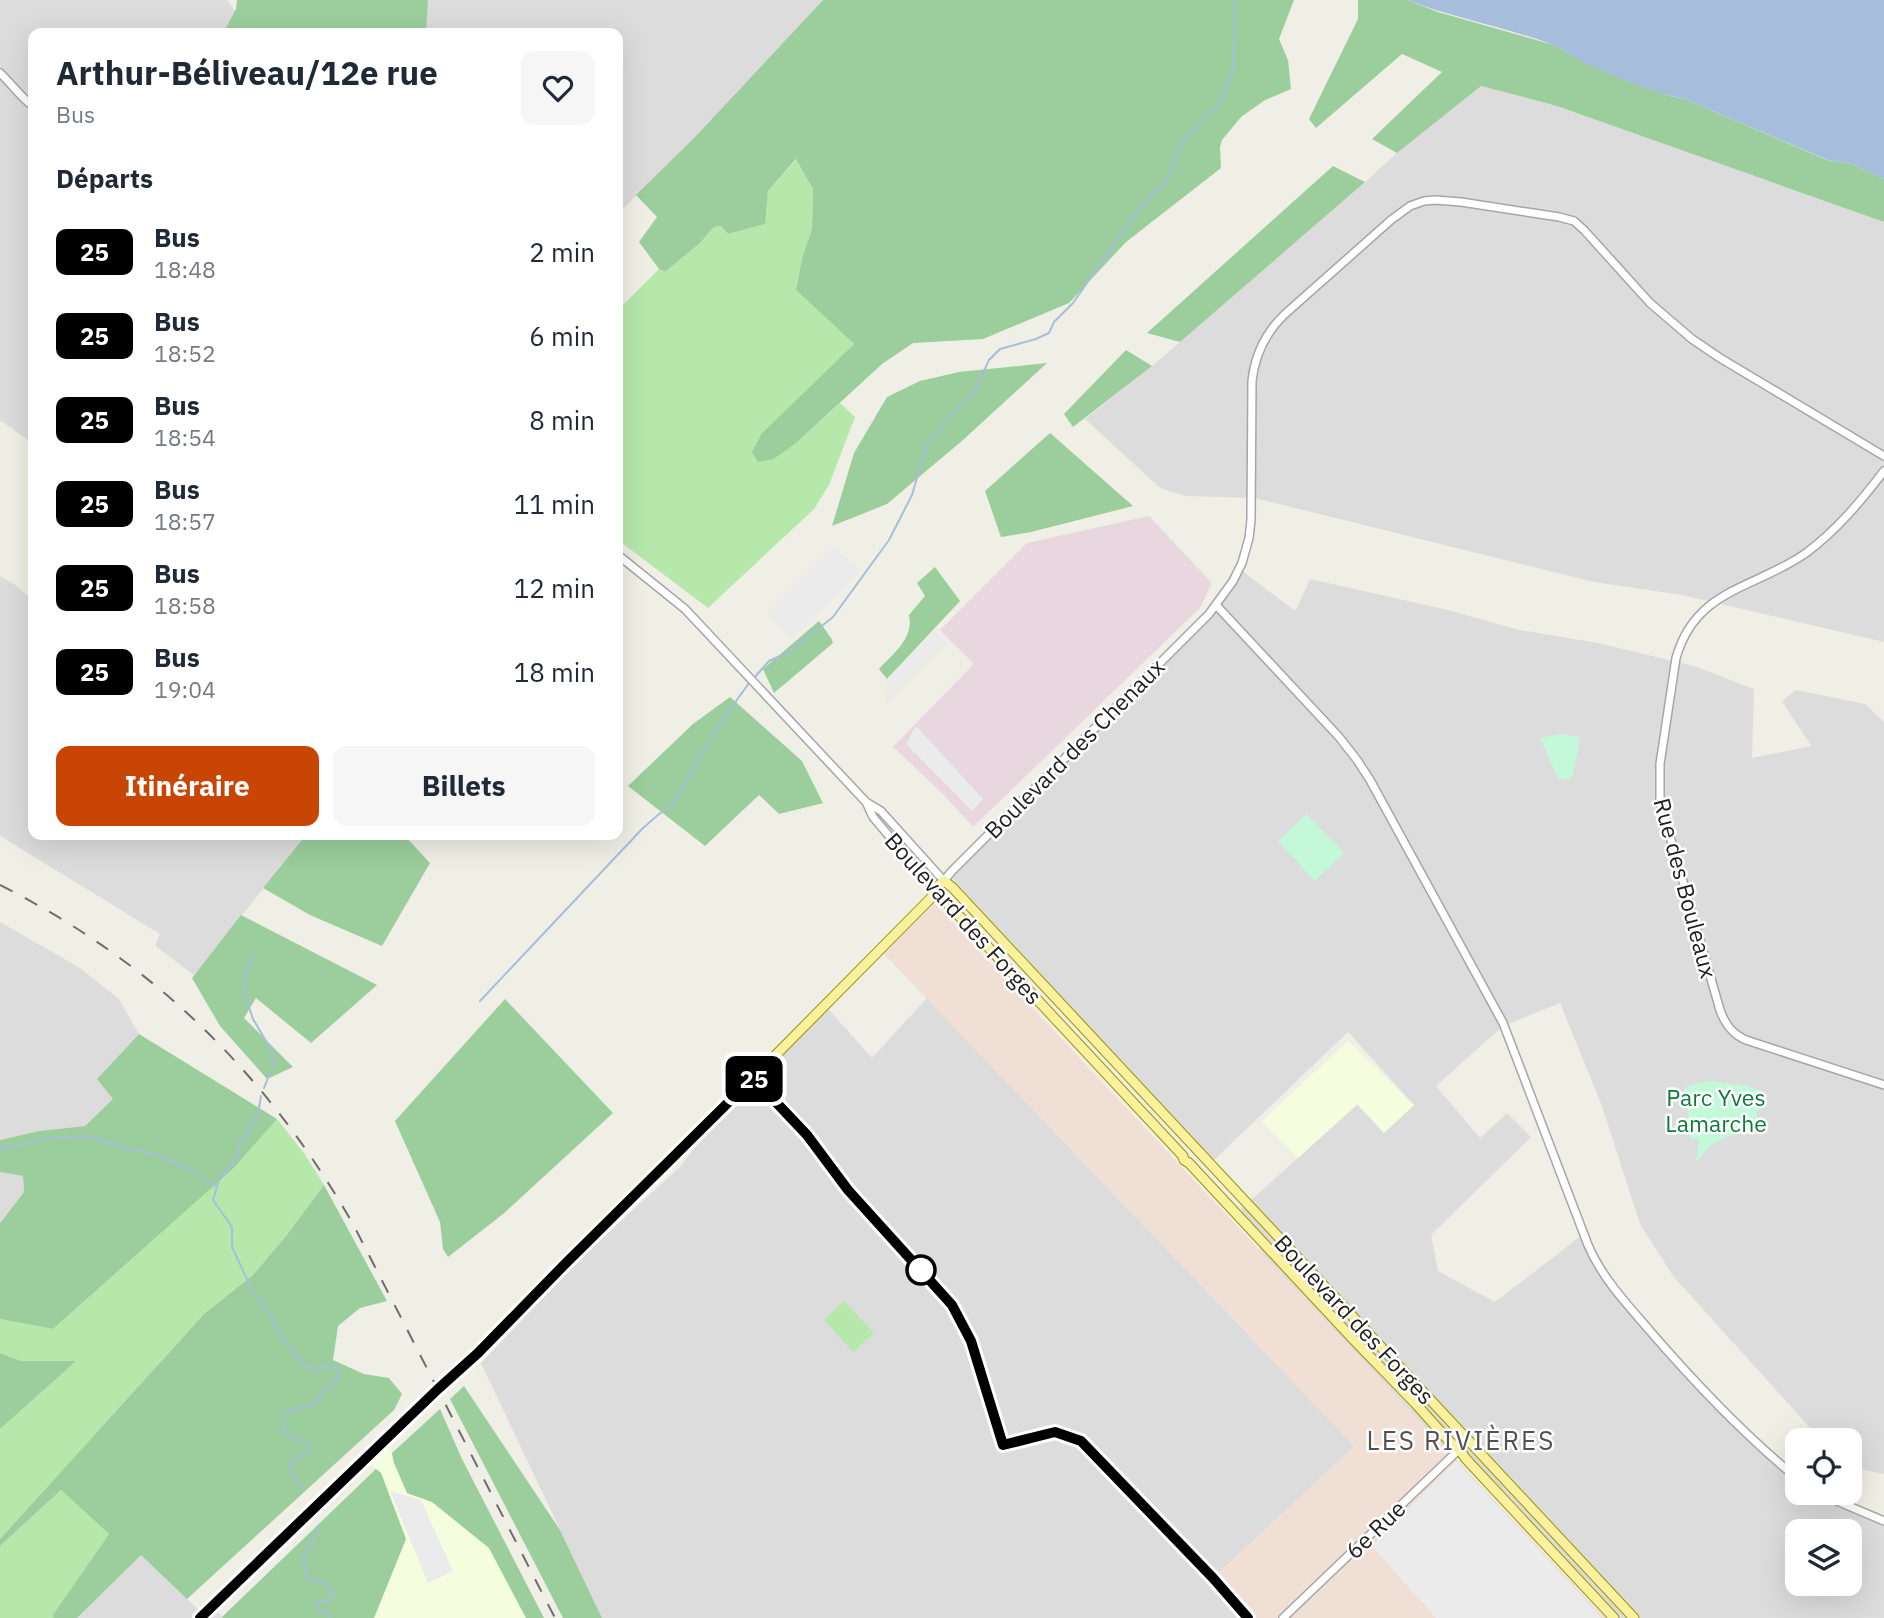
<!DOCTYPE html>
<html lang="fr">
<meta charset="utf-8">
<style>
:root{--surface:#fff;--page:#f6f6f7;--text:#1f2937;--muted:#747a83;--accent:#c94504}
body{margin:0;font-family:"IBM Plex Sans",sans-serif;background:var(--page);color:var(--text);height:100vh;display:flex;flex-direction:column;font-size:26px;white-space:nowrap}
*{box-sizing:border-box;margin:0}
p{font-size:23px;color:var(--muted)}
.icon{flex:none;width:38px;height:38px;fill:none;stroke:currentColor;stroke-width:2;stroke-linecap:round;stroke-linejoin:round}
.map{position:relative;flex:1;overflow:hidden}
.side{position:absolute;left:28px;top:28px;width:595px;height:812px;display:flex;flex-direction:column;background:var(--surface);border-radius:14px;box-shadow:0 7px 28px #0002}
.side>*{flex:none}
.badge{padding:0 14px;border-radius:10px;font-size:24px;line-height:46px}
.controls{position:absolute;left:1785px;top:1428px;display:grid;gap:14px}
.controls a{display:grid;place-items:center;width:77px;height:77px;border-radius:14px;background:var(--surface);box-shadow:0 7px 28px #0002;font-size:35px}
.map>.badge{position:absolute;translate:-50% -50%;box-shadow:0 0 0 4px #fff}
h2{padding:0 28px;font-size:26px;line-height:63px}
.round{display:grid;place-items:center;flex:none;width:74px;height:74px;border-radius:14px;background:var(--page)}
.head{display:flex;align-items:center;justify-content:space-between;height:119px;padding:0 28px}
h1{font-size:33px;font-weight:700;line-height:52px}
.action{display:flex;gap:14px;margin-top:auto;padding:14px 28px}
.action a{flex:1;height:80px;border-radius:14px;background:var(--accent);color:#fff;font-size:28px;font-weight:700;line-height:80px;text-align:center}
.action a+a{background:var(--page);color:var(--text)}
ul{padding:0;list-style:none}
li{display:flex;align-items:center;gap:21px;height:84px;padding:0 28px}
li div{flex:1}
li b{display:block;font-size:26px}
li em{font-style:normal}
li .badge{min-width:77px;font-weight:700;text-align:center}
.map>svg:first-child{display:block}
</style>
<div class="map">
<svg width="1884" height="1618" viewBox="0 0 1884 1618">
<rect width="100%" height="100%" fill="#efefe5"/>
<path fill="#dddcdc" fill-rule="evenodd" d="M 0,0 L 227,0 L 242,20 L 230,33 L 33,33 L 33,444 L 0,420 Z
M 427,0 L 823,0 L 695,137 L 618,214 L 618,33 L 426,33 Z
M 1480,86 L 1557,106 L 1884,222 L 1884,642 L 1682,595 L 1594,582 L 1255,498 L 1185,496 L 1160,488 L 1085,419 L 1152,366 L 1365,182 L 1397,153 Z
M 1241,570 L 1294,610 L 1297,608 L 1310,579 L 1448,610 L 1519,630 L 1598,643 L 1694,666 L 1754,689 L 1752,758 L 1811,746 L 1782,701 L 1796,690 L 1865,704 L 1884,722 L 1884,1474 L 1859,1469 L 1850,1463 L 1850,1440 L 1821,1440 L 1673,1276 L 1640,1224 L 1602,1106 L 1560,1003 L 1503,1026 L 1436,1086 L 1480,1138 L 1507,1113 L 1531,1137 L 1431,1235 L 1438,1271 L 1495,1302 L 1581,1236 L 1621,1297 L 1721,1408 L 1797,1474 L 1797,1493 L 1828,1493 L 1884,1516 L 1884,1618 L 1615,1618 L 1459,1449 L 1278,1618 L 602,1618 L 481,1363 L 576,1262 L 681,1166 L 751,1072 L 822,1002 L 872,1058 L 927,998 L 1122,1203 L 1210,1291 L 1267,1242 L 1240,1210 L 1358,1104 L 1384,1133 L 1414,1105 L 1348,1032 L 1213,1161 L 949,875 L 1217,609 ZM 1797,1531 L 1850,1531 L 1850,1584 L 1797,1584 Z
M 0,576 L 14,584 L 33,600 L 33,835 L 306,835 L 194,975 L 155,946 L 160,934 L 0,836 Z
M 0,922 L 80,968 L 119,999 L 139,1034 L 98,1078 L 113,1099 L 85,1126 L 39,1131 L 0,1140 Z
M 0,1172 L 23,1176 L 24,1192 L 0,1222 Z
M 141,1554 L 203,1614 L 213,1606 L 223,1618 L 77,1618 Z"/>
<path fill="#f0dfd5" d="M 933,902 L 1605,1618 L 1257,1618 L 1217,1574 L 1354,1446 L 884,954 Z"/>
<path fill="#e8d7df" d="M 1149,516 L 1212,583 L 1200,608 L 973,827 L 941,792 L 893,747 L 974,664 L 940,630 L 1027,543 Z"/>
<path fill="#f4fedf" d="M 1348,1041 L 1414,1105 L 1384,1133 L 1357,1104 L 1298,1158 L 1262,1121 Z
M 389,1441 L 394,1463 L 407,1493 L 432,1502 L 489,1548 L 526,1618 L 374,1618 L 406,1539 L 381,1473 L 368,1461 Z"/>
<path fill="#b6e8ac" d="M 797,159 L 813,189 L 812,229 L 802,258 L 796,290 L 854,344 L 762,433 L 774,459 L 795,444 L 840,403 L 855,417 L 829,485 L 814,509 L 708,608 L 618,540 L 618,310 L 659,269 L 665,272 L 700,243 L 714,227 L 721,226 L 728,234 L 764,224 L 768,191 Z
M 277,1119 L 304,1153 L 324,1185 L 286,1236 L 253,1275 L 204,1314 L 0,1539 L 0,1429 L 75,1361 L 21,1361 L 0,1353 L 0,1319 L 53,1329 L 233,1169 Z
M 844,1301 L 874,1333 L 853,1352 L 824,1320 Z
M 61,1490 L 109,1534 L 52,1616 L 54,1618 L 0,1618 L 0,1546 Z"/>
<path fill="#9bce9c" d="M 237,0 L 428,0 L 426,33 L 223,33 L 236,9 Z
M 823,0 L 1294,0 L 1279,39 L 1288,60 L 1291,89 L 1265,100 L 1241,117 L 1222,140 L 1220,147 L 1221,168 L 1126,242 L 1069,303 L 983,339 L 913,343 L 882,364 L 795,444 L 774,459 L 758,462 L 752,452 L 762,433 L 854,344 L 796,290 L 802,258 L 812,229 L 813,189 L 796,159 L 768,191 L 765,224 L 728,234 L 721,226 L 714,227 L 700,243 L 665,272 L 659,269 L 639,242 L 657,217 L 636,195 L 695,137 Z
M 1358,0 L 1407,0 L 1438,12 L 1554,45 L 1578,59 L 1670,96 L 1685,99 L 1827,160 L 1852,164 L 1884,179 L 1884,222 L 1557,106 L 1481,86 L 1397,153 L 1372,139 L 1442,72 L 1402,54 L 1316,128 L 1309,119 L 1358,19 Z
M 1333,166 L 1365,182 L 1180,342 L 1147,333 Z
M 1126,350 L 1152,366 L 1073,427 L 1064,414 Z
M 1047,363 L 963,440 L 887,504 L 832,526 L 854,453 L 887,397 L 920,381 L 959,372 Z
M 1050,433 L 1133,506 L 1031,532 L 1001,537 L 985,491 Z
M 935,567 L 960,601 L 887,679 L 879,669 C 894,653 914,638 909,615 L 925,596 L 917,583 Z
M 819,621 L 831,638 L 833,643 L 774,693 L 763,669 Z
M 730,697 L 802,761 L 823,803 L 779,814 L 759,795 L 705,846 L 628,786 L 693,724 Z
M 306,835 L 404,835 L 430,863 L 382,946 L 310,915 L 263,888 Z
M 241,915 L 377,985 L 311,1043 L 256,998 L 244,1018 L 293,1067 L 267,1079 L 220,1026 L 192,978 Z
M 505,999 L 613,1113 L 503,1214 L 448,1257 L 443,1249 L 440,1222 L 395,1121 Z
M 139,1034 L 277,1119 L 233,1169 L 53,1329 L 0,1319 L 0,1223 L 24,1192 L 23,1176 L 0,1172 L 0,1140 L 39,1131 L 85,1126 L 113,1099 L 97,1079 Z
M 324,1185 L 387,1301 L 360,1308 L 338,1326 L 333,1360 L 364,1374 L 389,1378 L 402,1394 L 394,1410 L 187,1599 L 141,1555 L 77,1618 L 54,1618 L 52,1616 L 109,1534 L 61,1490 L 0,1546 L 0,1539 L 204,1314 L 253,1275 L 286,1236 Z
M 0,1353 L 21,1361 L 76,1361 L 0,1429 Z
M 464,1386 L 560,1530 L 602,1618 L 563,1618 L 450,1399 Z
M 440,1409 L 462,1459 L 544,1618 L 526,1618 L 489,1548 L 432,1502 L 407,1493 L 394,1463 L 392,1453 Z
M 376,1469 L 381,1473 L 406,1539 L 374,1618 L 223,1618 L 222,1617 Z"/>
<path fill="#c3f8d9" d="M 1561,734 L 1580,737 L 1573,776 L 1566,780 L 1558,778 L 1540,738 Z
M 1307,814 L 1344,853 L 1315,881 L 1278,841 Z
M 1713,1081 L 1746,1086 L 1762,1091 L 1757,1112 L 1757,1129 C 1733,1134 1709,1140 1697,1162 L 1694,1162 L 1698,1153 L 1698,1139 L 1690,1138 L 1687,1099 L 1684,1088 L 1701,1082 Z"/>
<path fill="#ebebeb" d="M 834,547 L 861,570 L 792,639 L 767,614 Z
M 934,631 L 947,643 L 886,704 L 887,679 Z
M 916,726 L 983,799 L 972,811 L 906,744 Z
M 1456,1461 L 1602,1618 L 1436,1618 L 1372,1546 Z
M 390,1491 L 421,1500 L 453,1571 L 428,1583 Z"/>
<path fill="#a6bedc" d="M 1407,0 L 1884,0 L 1884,179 L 1852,164 L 1828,160 L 1685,99 C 1649,92 1612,76 1579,60 C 1570,55 1561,48 1551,44 C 1504,27 1454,18 1407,0 Z"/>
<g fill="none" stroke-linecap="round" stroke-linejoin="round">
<path stroke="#a6bedc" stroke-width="2" d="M 753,679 L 769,661 L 789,652 L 833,617 L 889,540 L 912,495 L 926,447 L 948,418 L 974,392 L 989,360 L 1000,349 L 1036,339 L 1049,333 L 1054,322 L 1073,303 L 1130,221 L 1152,194 L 1167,181 L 1179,147 L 1199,123 L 1220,105 L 1233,69 L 1235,0
M 254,956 L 246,971 L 244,992 L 253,1019 L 272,1051 L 273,1067
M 480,1001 L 642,829 L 659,814 L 672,805 L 719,725 L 749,683
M 264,1088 L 270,1073
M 0,1149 L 51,1138 L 89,1136 L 129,1149 L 156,1154 L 183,1166 L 217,1187 L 213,1200 L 232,1227 L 232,1247 L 253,1292 L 273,1319 L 275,1327 L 289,1347 L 308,1368 L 337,1367 L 340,1373 L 335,1382 L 322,1392 L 316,1404 L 285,1412 L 283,1431 L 293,1440 L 308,1440 L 310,1449 L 290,1464 L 293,1477 L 303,1488
M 217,1187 L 219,1179 L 239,1155 L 239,1142 L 249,1134 L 248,1128 L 258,1115 L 261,1096
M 319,1525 L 310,1547 L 303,1556 L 307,1579 L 323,1582 L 335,1595 L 331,1600 L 316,1602 L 320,1611 L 329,1614 L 329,1618"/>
<defs>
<path id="minor" d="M 0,73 C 11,83 22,99 33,106
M 1884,471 C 1861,501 1837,530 1806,553 C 1755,589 1696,588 1676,658 L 1660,764 L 1660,802 L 1720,1010 C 1725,1024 1732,1034 1746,1040 L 1884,1085
M 618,555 L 685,609 L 866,802 L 881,811 L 944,881 L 951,872 L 1209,614 L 1233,581 L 1242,563 L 1249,538 L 1251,520 L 1252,381 C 1255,354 1265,333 1285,314 L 1391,220 L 1410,206 L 1424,201 L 1435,200 L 1461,202 L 1559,217 L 1574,221 L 1584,230 L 1650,303 L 1692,339 L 1720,358 L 1884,456
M 1216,605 L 1339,737 L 1357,760 L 1370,780 L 1503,1023 L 1588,1245 C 1602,1278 1627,1304 1650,1331 C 1695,1383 1744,1435 1797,1478
M 866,802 L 873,817 L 934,889
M 1818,1493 L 1884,1521
M 1283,1618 L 1469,1440"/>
<path id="major" d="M 934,889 L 1183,1156 L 1184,1160 L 1189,1163 L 1352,1338 L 1415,1403 L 1449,1441 L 1459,1449 L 1466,1459 L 1614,1618
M 200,1618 L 496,1335 L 565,1264 L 753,1078 L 931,898 L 934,889 L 944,881 L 952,887 L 1634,1618"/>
</defs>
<use href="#minor" stroke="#a6a6a6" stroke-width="10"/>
<use href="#major" stroke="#969603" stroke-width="11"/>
<use href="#minor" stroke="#fff" stroke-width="7"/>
<use href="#major" stroke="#faf19f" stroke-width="9"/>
<path stroke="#6d6d6d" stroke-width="2" stroke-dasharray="14 14" stroke-linecap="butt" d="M 0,885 C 155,963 267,1074 353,1224 L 555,1618"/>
</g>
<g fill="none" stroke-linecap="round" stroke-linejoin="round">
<defs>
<path id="line" d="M 200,1618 L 438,1389 L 478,1353 L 565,1264 L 753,1078 L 807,1135 L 848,1190 L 952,1305 L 971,1341 L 1003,1445 L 1055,1432 L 1081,1441 L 1213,1578 L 1248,1618"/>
</defs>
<use href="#line" stroke="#fff" stroke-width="16"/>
<use href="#line" stroke="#000" stroke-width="10"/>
</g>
<circle fill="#fff" stroke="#000" stroke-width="3.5" cx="921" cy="1270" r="14"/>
<g text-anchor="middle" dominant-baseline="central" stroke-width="5" stroke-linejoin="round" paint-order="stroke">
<g font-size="23" fill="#1f1f1f" stroke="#fff">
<text transform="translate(1074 748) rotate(-45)">Boulevard des Chenaux</text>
<text transform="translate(1686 888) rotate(75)">Rue des Bouleaux</text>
<text transform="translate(964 918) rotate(48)">Boulevard des Forges</text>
<text transform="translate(1355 1319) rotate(47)">Boulevard des Forges</text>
<text transform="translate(1375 1529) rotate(-44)">6e Rue</text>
</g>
<g font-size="23" fill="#0e7b3b" stroke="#fff">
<text x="1716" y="1097">Parc Yves<tspan x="1716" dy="26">Lamarche</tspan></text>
</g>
<g font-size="26" letter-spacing="2" fill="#525252" stroke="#fff">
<text x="1461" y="1440">LES RIVIÈRES</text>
</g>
</g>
</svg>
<div class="controls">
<a><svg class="icon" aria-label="locate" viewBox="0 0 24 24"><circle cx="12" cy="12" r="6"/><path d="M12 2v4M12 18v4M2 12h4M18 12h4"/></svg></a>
<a><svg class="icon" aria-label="layers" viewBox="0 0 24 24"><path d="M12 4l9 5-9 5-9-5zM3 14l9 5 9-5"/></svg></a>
</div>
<b class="badge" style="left:754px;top:1079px;background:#000;color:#fff">25</b>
<section class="side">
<div class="head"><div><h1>Arthur-Béliveau/12e rue</h1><p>Bus</p></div><a class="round"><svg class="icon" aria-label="heart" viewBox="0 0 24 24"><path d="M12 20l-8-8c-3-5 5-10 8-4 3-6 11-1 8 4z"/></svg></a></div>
<h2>Départs</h2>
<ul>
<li><span class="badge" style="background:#000;color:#fff">25</span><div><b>Bus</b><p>18:48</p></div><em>2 min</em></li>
<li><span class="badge" style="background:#000;color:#fff">25</span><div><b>Bus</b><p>18:52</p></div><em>6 min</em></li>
<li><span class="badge" style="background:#000;color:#fff">25</span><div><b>Bus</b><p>18:54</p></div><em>8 min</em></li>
<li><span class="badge" style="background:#000;color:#fff">25</span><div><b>Bus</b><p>18:57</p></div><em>11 min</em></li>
<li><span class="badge" style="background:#000;color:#fff">25</span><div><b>Bus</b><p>18:58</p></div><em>12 min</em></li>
<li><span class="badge" style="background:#000;color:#fff">25</span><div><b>Bus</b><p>19:04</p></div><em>18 min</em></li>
</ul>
<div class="action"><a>Itinéraire</a><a>Billets</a></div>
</section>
</div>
